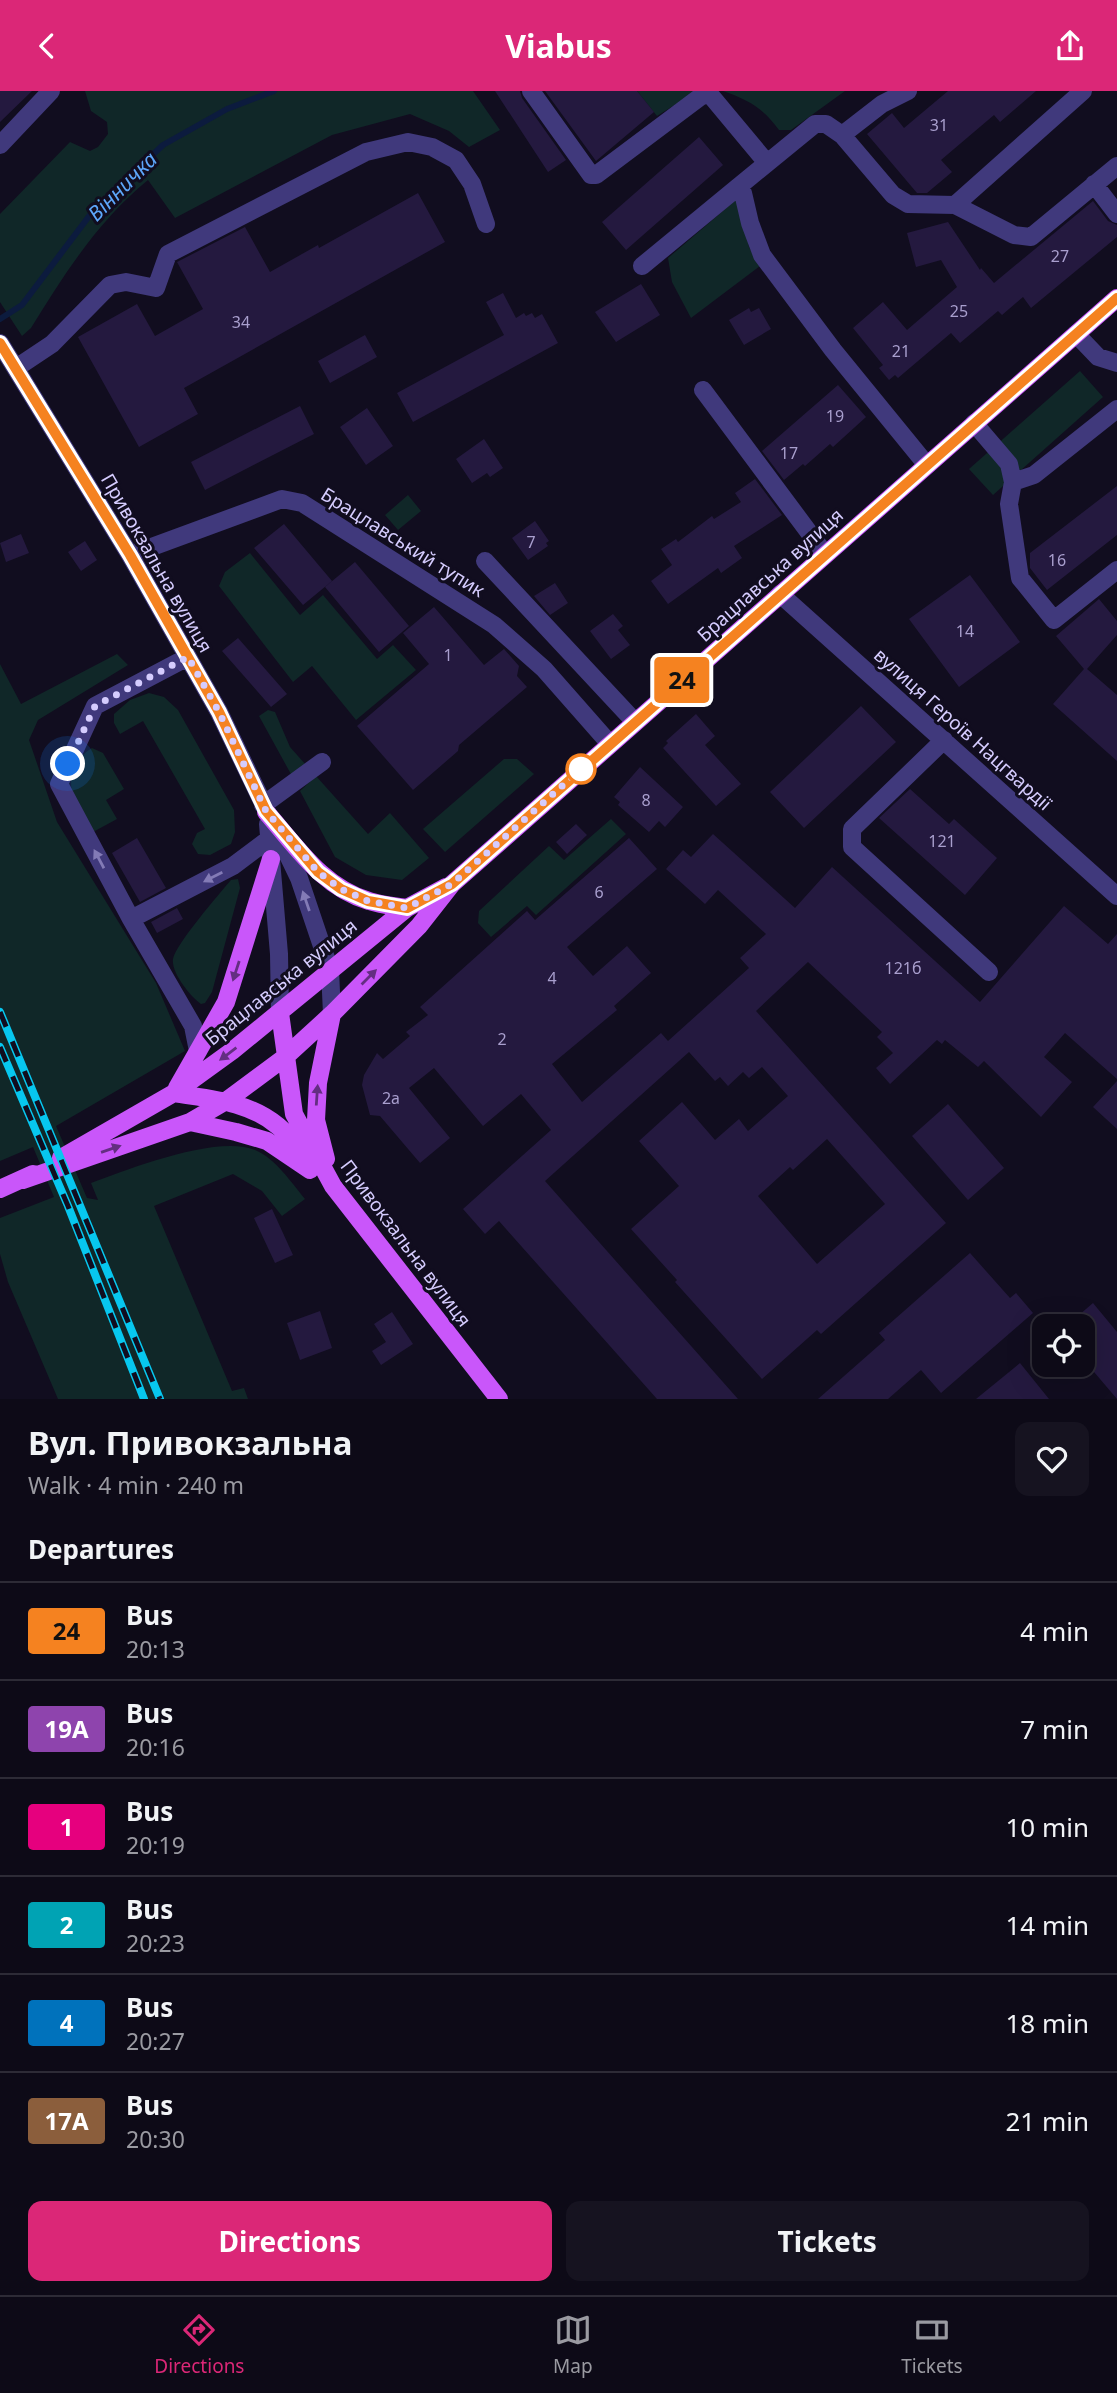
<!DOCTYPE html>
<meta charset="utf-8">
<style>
:root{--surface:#0d0a17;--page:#161320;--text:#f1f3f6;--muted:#9a9aa1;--line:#2d2b36;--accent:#db2777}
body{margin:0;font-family:"Noto Sans",sans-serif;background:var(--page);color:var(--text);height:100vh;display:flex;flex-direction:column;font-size:26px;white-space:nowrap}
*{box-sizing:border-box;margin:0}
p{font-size:23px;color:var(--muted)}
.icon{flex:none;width:38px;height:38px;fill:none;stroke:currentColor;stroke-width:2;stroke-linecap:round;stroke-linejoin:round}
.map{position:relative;height:1308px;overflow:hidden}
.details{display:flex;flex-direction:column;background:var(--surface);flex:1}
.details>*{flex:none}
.badge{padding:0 14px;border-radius:5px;font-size:24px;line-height:46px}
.controls{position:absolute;left:1032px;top:1223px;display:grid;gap:14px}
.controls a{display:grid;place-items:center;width:63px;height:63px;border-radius:14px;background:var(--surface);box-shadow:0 7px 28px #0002,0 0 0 2px var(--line);font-size:35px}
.you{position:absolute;width:35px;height:35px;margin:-18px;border:5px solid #fff;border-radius:50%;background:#1a73e8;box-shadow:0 0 0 10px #1a73e833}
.map>.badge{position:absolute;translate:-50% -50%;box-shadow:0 0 0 4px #fff}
h2{padding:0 28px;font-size:26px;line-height:63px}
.round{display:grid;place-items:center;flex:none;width:74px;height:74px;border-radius:14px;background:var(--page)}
.overview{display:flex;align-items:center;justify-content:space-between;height:119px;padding:0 28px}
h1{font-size:33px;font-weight:700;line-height:52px}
.action{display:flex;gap:14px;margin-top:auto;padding:14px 28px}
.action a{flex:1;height:80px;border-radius:14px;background:var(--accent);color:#fff;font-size:28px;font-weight:700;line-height:80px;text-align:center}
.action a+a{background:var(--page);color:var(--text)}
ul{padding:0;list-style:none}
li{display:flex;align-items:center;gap:21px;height:98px;padding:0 28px;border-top:2px solid var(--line)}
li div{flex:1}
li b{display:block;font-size:26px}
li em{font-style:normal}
li .badge{min-width:77px;font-weight:700;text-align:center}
header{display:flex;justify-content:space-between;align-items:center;height:91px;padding:0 28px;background:var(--accent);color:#fff;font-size:32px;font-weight:700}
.tab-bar{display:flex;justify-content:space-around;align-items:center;height:98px;border-top:2px solid var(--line);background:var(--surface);font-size:19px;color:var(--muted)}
.tab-bar a{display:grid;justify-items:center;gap:4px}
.tab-bar .active{color:var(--accent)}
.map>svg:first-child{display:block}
</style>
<header><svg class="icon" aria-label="back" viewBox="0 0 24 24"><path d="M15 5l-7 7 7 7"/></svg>Viabus<svg class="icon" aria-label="share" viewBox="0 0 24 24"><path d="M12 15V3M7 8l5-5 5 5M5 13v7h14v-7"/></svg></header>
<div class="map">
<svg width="1117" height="1308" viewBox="0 0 1117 1308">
<rect width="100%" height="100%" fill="#110d1f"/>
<path fill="#102728" d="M 85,0 L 473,0 L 500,39 L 469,56 L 449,40 L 410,23 L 332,44 L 175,127 L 148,89 C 98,130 65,182 31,237 L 22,245 L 0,211 L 0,123 L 70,51 L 90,60 L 98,56 L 108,43 L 107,31 L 91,20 Z
M 637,0 L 697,0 L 657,25 Z
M 723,0 L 845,0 L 791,39 L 779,39 C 762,16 748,9 723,0 Z
M 737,108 L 741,111 L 749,156 L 760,175 L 691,227 L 672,191 L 668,167 Z
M 1080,280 L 1103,306 L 993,404 L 969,378 Z
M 408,404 L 421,420 L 398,439 L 385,424 Z
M 250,462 L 300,524 L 323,504 L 377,568 L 393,554 L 416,579 L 356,629 L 312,575 L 293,591 L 219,495 L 225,481 Z
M 117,563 L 128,574 L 38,629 L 29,649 L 57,731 L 156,892 L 185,960 L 56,1035 L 87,1107 L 98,1109 L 91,1092 C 128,1078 218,1043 255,1059 C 275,1067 291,1091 305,1108 L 282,1125 L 262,1100 L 233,1083 L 154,1115 L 232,1300 L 244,1297 L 248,1308 L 58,1308 L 8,1191 L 0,1163 L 0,1127 L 54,1106 L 33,1056 L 0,1070 L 0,573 L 21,613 Z
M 149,602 L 164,606 L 178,619 L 234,719 L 235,741 L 231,753 L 210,764 L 198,763 L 192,753 L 197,742 L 205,738 L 143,630 L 120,643 L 114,632 L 114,623 L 130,609 Z
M 268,619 L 275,621 L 290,656 L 306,674 L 292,685 L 259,625 Z
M 92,657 L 103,662 L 124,698 L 106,709 L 117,728 L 93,741 C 88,731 74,712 72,701 C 68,684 78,665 92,657 Z
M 504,668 L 517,668 L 534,683 L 445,761 L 423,738 Z
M 316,685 L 368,743 L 390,722 L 429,767 L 402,789 L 366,784 L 335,766 L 300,700 Z
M 611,728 L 626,743 L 536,824 L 527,815 L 491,846 L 478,832 L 479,820 L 549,755 L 564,769 Z
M 238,788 L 240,797 L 212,901 L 205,912 L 201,913 C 191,906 171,882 173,868 C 176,853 219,803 231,789 Z"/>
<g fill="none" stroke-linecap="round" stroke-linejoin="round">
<path stroke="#0c1b3e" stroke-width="6" d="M 0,228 L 22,214 L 93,120 L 163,54 L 227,18 L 274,0"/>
</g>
<path fill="#24193f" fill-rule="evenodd" d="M 0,0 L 32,0 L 0,31 Z
M 495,0 L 520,0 L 522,7 L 566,69 L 548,81 Z
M 545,0 L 637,0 L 654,21 L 596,70 Z
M 948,0 L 1036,0 L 1000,31 L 994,24 L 941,69 L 952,81 L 927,102 L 917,102 L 867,43 L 892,22 L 904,37 Z
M 699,46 L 723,74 L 626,159 L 602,131 Z
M 418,102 L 445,151 L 184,297 L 198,323 L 139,356 L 78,246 L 137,213 L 155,245 L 203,218 L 177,171 L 245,136 L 270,181 L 318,154 L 319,157 Z
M 1093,110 L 1108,130 L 1117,134 L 1117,146 L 1031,217 L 1023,206 L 1002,224 L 998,220 L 960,252 L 951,242 L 898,287 L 895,284 L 889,289 L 879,277 L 883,274 L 853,237 L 883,211 L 907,239 L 957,196 L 941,169 L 916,176 L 907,142 L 948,131 L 980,179 L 981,177 L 994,192 Z
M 641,193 L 660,224 L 616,251 L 595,221 Z
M 503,202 L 516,227 L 524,222 L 526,225 L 532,222 L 535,227 L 542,223 L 558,252 L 413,331 L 397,302 L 504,244 L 486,211 Z
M 749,217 L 751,221 L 759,217 L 771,238 L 744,254 L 729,229 Z
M 365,244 L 377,266 L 330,292 L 318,270 Z
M 838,294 L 866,326 L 833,356 L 830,353 L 805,375 L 803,373 L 784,389 L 762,360 Z
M 300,315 L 314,343 L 205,399 L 191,371 Z
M 367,317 L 393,355 L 366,374 L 340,336 Z
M 484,348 L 503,377 L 490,386 L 487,382 L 472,392 L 456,368 Z
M 755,388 L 782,424 L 734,455 L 742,467 L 721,482 L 718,477 L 668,513 L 651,490 L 672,474 L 661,458 L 676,448 L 678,451 L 712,425 L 714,428 L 741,411 L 735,402 Z
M 1117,395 L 1117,444 L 1047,499 L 1030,477 L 1030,462 Z
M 535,430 L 549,450 L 546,452 L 548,455 L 528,469 L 512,447 Z
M 284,433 L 332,490 L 303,514 L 254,457 Z
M 21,443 L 29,462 L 6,471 L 0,452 Z
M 85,450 L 97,469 L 81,480 L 68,461 Z
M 355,471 L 409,535 L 379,561 L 325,496 Z
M 970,484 L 1020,551 L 959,596 L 909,528 Z
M 555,492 L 568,512 L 550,524 L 534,505 Z
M 1099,508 L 1117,530 L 1117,544 L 1087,578 L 1117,604 L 1117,670 L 1053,613 L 1084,578 L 1056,545 Z
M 434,516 L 484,574 L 504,558 L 519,575 L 517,585 L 527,596 L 459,654 L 458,660 L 413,699 L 357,635 L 429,573 L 403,542 Z
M 613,523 L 623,535 L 618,539 L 630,554 L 611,568 L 590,540 Z
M 238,547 L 287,603 L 271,616 L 222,560 Z
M 861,615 L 896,651 L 804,737 L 770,701 Z
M 696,623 L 715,645 L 705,654 L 741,693 L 716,715 L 663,657 L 668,652 L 666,650 Z
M 640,676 L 683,716 L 665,736 L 659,730 L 649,741 L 618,714 L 620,711 L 614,706 Z
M 910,698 L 949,733 L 954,728 L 997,767 L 965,804 L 879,727 Z
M 576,733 L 587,744 L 567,763 L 556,751 Z
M 713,743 L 795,817 L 832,776 L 980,911 L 1064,815 L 1108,853 L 1117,843 L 1117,988 L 1065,942 L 1044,966 L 1072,991 L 1041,1026 L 984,970 L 978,976 L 945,949 L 942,953 L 937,949 L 890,993 L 876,977 L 893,962 L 877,946 L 882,941 L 808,871 L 756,920 L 946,1132 L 821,1243 L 817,1239 L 762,1288 L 675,1191 L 677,1189 L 631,1138 L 679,1095 L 639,1050 L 682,1011 L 715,1049 L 739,1028 L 748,1040 L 788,1005 L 762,976 L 749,987 L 743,981 L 728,995 L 720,986 L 715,990 L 689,961 L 545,1090 L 738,1308 L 657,1308 L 499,1130 L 485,1143 L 463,1118 L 551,1039 L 521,1003 L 483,1035 L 434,977 L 409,997 L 450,1047 L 420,1072 L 380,1025 L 370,1024 L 362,994 L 364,984 L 377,962 L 383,968 L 410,945 L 406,941 L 428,924 L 420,916 L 527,820 L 535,829 L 629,747 L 657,778 L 567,856 L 593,885 L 627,855 L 651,882 L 614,915 L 617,919 L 552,973 L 582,1011 L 661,942 L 668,950 L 749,877 L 740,867 L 766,843 L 718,799 L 705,813 L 666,778 L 683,759 L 691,766 ZM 827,1048 L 885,1113 L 817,1173 L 758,1105 L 790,1076 L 793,1079 Z
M 137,747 L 166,797 L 140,811 L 112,762 Z
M 177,817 L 183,828 L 157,842 L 151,831 Z
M 1117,990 L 1117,1038 L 1093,1016 Z
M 948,1013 L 1004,1077 L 968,1109 L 912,1045 Z
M 272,1118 L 293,1164 L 275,1172 L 254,1127 Z
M 970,1162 L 1010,1207 L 1016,1202 L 1033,1222 L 941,1302 L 921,1279 L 888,1308 L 818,1308 L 885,1249 L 879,1242 Z
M 1093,1212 L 1117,1241 L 1117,1308 L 1083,1268 L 1083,1236 L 1065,1236 Z
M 320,1220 L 332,1257 L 300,1269 L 287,1232 Z
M 392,1221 L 413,1253 L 381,1274 L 372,1260 L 386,1251 L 374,1233 Z
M 1020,1272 L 1049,1308 L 976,1308 Z"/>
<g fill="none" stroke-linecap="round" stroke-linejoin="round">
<path stroke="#40397c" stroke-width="18" d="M 531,0 L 591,84 L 596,84 L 700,6 L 707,3 L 712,6 L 767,72
M 908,0 L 882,13 L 842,44 L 893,104 L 908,113 L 955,114 L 1083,0
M 0,54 L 51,0
M 1094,93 L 1117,123
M 738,96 L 815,33 L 826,33 L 842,44
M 955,114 L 1014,144 L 1031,146 L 1117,75
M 642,175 L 738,96 L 743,102 L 750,132 L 762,164 L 833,259 L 926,373
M 1076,243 L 1098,266 L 1117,272
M 0,252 L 130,464 L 219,621 L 299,787 L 330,879 L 332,923
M 16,277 L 52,253 L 110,194 L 126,191 L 156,197 L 168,163 L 366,61 L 408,51 L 432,56 L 456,69 L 472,93 L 486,133
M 703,299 L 825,463
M 974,332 L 1009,373 L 1013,391 L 1009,413 L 1020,487 L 1054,529 L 1117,479
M 1013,391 L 1034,384 L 1117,318
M 130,464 L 282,408 L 302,412 L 494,534 L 544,578 L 610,653
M 485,470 L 635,631
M 780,503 L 1117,805
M 188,566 L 95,615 L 59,693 L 131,828 L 193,935 L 198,960
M 944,649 L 852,738 L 852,756 L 989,881
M 263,714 L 322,671
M 268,733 L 279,863 L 280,922
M 131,828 L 233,775 L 269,748"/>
<path stroke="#c956fa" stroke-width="18" d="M 266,721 C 296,755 323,797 369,810 C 381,814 394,815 407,817
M 280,922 L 294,1023 L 333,1095 L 499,1308
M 177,997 L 226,911 L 271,768
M 174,1002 C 210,1008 248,1010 278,1035 C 290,1045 301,1059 312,1071
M 190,1031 L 236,1041 L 267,1050 L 310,1079
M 61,1067 L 174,1002 L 232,960 L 407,817 L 446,796
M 326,1068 L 316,1029 L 318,992 L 332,923
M 23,1089 L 190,1031 L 226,1010 L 284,967 L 332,923 L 419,835 L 452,793 L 1117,207
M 0,1098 L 33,1083"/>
<defs>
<path id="rail" d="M 0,921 L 160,1308
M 0,956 L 68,1115 L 144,1308"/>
</defs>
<use href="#rail" stroke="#07c7ef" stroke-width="8"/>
<use href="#rail" stroke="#110d1f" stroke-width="5" stroke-dasharray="16" stroke-linecap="butt"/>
</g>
<defs><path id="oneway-solid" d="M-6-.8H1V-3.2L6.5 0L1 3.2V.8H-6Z" transform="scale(1.75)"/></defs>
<g fill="#837bb6">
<use href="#oneway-solid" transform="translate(99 768) rotate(-118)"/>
<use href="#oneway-solid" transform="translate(213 786) rotate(153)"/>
<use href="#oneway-solid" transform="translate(306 810) rotate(-109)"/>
</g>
<g fill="#642e82">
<use href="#oneway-solid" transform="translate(236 880) rotate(108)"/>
<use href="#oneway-solid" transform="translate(369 886) rotate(-45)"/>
<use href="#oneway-solid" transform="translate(228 963) rotate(143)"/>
<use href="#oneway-solid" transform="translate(317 1004) rotate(-86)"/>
<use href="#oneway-solid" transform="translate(111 1058) rotate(-19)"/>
</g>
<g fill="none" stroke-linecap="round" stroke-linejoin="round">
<defs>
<path id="line" d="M 0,252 L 130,464 L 219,621 L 266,720 L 318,781 L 341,798 L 368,810 L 407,817 L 452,793 L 1117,207"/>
</defs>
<use href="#line" stroke="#fff" stroke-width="16"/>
<use href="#line" stroke="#f58220" stroke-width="10"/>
<path stroke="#d5ccfe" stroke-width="7" stroke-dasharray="0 12.6" d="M 68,673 L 95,615 L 188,566 L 219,621 L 266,720 L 318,781 L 341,798 L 368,810 L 407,817 L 452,793 L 581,678"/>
</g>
<circle fill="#fff" stroke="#f58220" stroke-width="3.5" cx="581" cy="678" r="14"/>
<g text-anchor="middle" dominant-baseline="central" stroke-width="6" stroke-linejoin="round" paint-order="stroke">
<g font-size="16" fill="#a99fce">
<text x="939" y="34">31</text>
<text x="1060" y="165">27</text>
<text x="959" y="220">25</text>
<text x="241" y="231">34</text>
<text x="901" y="260">21</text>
<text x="835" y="325">19</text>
<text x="789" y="362">17</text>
<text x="531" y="451">7</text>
<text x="1057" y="469">16</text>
<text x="965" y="540">14</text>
<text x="448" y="564">1</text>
<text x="646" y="709">8</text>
<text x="942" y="750">121</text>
<text x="599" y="801">6</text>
<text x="903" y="877">121б</text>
<text x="552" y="887">4</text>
<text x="502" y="948">2</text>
<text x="391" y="1007">2а</text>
</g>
<g font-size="19" fill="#d5ccfe" stroke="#110d1f">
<text transform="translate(403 451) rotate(32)">Брацлавський тупик</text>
<text transform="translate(157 472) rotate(60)">Привокзальна вулиця</text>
<text transform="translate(770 484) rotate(-42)">Брацлавська вулиця</text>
<text transform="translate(963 638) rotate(42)">вулиця Героїв Нацгвардії</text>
<text transform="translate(281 891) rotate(-39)">Брацлавська вулиця</text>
<text transform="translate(406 1152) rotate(53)">Привокзальна вулиця</text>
</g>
<g font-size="21" font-style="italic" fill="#5da6fa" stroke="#110d1f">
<text transform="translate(122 95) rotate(-45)">Вінничка</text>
</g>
</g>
</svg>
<div class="controls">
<a><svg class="icon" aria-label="locate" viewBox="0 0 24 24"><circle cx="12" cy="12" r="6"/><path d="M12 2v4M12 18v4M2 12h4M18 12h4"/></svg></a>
</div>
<div class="you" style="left:68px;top:673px"></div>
<b class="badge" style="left:682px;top:589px;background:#f58220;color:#111">24</b>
</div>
<section class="details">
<div class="overview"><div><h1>Вул. Привокзальна</h1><p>Walk · 4 min · 240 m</p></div><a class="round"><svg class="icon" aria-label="heart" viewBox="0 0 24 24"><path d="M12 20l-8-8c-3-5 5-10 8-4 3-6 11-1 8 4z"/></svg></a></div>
<h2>Departures</h2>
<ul>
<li><span class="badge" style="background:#f58220;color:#111">24</span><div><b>Bus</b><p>20:13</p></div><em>4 min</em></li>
<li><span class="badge" style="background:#8e44ad;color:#fff">19А</span><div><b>Bus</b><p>20:16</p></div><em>7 min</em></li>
<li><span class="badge" style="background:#e6007e;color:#fff">1</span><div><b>Bus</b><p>20:19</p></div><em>10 min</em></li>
<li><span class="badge" style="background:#00a3b4;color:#fff">2</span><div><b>Bus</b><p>20:23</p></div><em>14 min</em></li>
<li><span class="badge" style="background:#0072bc;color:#fff">4</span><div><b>Bus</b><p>20:27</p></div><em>18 min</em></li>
<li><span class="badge" style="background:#8b5e3c;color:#fff">17А</span><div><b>Bus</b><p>20:30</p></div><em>21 min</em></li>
</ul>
<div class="action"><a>Directions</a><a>Tickets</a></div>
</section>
<nav class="tab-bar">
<a class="active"><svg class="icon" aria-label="directions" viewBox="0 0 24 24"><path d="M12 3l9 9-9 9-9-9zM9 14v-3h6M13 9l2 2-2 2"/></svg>Directions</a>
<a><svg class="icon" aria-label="map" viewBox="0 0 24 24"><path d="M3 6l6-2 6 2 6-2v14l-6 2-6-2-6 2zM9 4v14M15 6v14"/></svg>Map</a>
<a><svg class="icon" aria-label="tickets" viewBox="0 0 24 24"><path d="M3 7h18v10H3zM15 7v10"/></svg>Tickets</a>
</nav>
